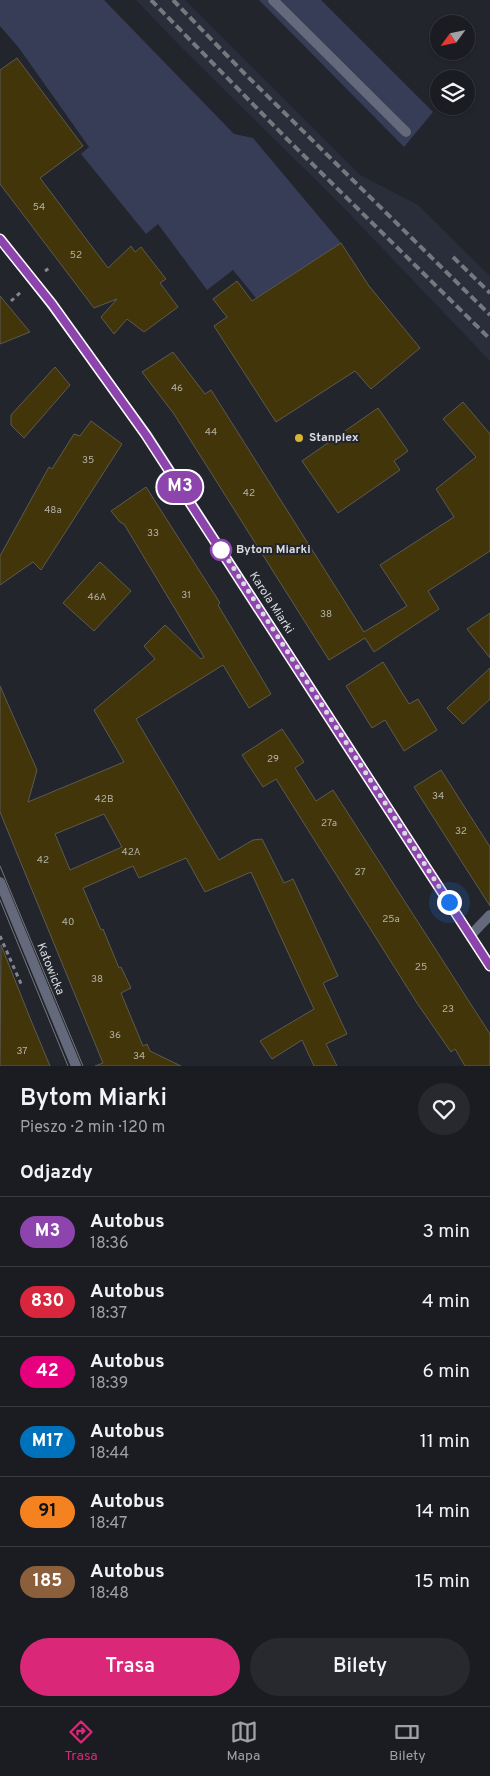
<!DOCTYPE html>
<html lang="pl">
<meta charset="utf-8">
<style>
:root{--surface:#1a1c22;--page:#27292f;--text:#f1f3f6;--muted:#9fa1a5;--line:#383a40;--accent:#db2777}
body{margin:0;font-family:Overpass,sans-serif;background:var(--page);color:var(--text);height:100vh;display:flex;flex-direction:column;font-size:19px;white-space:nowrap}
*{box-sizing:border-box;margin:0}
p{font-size:16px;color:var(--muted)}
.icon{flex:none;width:28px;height:28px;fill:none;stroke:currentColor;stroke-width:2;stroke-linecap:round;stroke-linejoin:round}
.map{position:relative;height:1066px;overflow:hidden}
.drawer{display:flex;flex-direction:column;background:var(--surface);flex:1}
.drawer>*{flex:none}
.badge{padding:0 10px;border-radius:16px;font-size:18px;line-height:32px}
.needle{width:32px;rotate:237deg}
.controls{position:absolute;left:430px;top:15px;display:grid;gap:10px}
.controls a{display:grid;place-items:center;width:45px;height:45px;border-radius:50%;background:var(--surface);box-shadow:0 1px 4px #0004,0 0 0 1px var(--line);font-size:25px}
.you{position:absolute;width:25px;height:25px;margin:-12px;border:4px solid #fff;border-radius:50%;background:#1a73e8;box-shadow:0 0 0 8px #1a73e833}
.map>.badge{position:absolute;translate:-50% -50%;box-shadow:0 0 0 2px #fff}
h2{padding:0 20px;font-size:19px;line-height:45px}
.round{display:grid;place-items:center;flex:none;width:52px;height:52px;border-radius:26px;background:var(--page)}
.overview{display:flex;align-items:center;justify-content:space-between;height:85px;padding:0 20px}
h1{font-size:24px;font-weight:600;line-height:38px}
.button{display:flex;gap:10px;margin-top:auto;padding:10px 20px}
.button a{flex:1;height:58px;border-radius:30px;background:var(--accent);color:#fff;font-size:20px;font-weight:600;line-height:58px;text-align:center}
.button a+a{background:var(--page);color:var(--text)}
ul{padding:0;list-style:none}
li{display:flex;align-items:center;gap:15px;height:70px;padding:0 20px;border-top:1px solid var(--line)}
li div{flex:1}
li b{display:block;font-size:19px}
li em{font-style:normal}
li .badge{min-width:55px;font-weight:700;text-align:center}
.dock{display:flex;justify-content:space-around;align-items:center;height:70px;border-top:1px solid var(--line);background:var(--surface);font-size:14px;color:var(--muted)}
.dock a{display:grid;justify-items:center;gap:2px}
.dock .active{color:var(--accent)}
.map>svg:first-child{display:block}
</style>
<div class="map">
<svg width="490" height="1066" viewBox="0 0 490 1066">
<rect width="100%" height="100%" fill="#23252d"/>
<path fill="#2a2e3b" d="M 136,0 L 185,0 L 360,175 L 418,205 L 490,276 L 490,361 L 341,205 L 183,49 Z"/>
<path fill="#373d56" d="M 0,0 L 104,0 L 234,134 L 253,138 L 341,243 L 256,298 L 233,270 L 207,290 L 158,224 L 146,234 L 81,154 L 89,147 L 19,48 L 0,26 Z
M 259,0 L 321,0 L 433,112 L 404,147 Z"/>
<path fill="#423509" stroke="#5d5a50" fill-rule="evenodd" d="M 17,58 L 83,146 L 40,178 L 108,268 L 131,246 L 135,252 L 141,247 L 166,279 L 160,283 L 178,307 L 144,332 L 127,319 L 114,334 L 101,317 L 117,299 L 94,308 L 0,184 L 0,70 Z
M 341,243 L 369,286 L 420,348 L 371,389 L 355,371 L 276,422 L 214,326 L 227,317 L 213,299 L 237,281 L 252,301 Z
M 0,296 L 30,332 L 0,344 Z
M 173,352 L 205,394 L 211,390 L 364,632 L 407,606 L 380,565 L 454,517 L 436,489 L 476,457 L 443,419 L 463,402 L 490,434 L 490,551 L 428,591 L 439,609 L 374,652 L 365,638 L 329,660 L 174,414 L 142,372 Z
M 55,367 L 70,385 L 24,438 L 11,425 L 11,415 Z
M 378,408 L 408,451 L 394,461 L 400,470 L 338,513 L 302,461 Z
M 91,421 L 122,444 L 41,570 L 33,562 L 0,585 L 0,556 L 49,467 L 52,469 L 74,434 L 80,436 Z
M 146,487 L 220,603 L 218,605 L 271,694 L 249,708 L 223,665 L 136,719 L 219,860 L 253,840 L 262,839 L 284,883 L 293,879 L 338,976 L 323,983 L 347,1034 L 326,1044 L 337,1066 L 314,1066 L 302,1040 L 272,1059 L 260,1041 L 314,1009 L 251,872 L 205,892 L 186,858 L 139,878 L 133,866 L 83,888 L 101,930 L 103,929 L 119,968 L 121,967 L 131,988 L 121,993 L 143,1046 L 147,1044 L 150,1051 L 181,1066 L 95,1066 L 103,1063 L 0,812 L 0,686 L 37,770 L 28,802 L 124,762 L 94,710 L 155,659 L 144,646 L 165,625 L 201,659 L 204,657 L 124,524 L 120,522 L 111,511 ZM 104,814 L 122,847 L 70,870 L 55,834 Z
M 100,562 L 131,591 L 94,631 L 63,603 Z
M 490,613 L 490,658 L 467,629 Z
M 383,662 L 409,704 L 418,699 L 437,730 L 404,751 L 385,720 L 372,728 L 346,686 Z
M 490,668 L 490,699 L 463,724 L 447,708 Z
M 282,729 L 304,762 L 295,768 L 316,801 L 333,790 L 490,1034 L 490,1066 L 465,1066 L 455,1049 L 451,1052 L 417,1003 L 276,779 L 263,787 L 242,755 Z
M 441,770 L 490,847 L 490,906 L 414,787 Z
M 1,945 L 30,1018 L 50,1066 L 0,1066 Z"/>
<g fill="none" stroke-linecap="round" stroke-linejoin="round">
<path stroke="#85878e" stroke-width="3" stroke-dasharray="4 4" stroke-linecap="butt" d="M 45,271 L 51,267
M 11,301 L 21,292
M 0,936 L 22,986"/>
<path stroke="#64697b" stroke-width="10" d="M 273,0 L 406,132"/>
<path stroke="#64697b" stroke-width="10" d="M 0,882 L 76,1066
M 471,935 L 490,915"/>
<path stroke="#888fab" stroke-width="10" d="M 0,239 L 51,304 L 147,435 L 490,966"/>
<path stroke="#76787f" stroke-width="1" d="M 0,866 L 83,1066
M 0,900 L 68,1066"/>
<path stroke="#76787f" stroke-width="4" stroke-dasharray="8 4" stroke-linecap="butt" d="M 151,0 L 287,139 L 490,339
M 173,0 L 244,73 L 490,315
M 453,257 L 490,293"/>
</g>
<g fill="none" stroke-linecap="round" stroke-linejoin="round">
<defs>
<path id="line" d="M 0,239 L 52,304 L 146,435 L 490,966"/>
</defs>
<use href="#line" stroke="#fff" stroke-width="11"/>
<use href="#line" stroke="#8e44ad" stroke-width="8"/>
<path stroke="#d9dbe0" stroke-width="5" stroke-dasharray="0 9" d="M 221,550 L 218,544 L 449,902"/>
</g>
<circle fill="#d9b334" stroke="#23252d" stroke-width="2" cx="299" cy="438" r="5"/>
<circle fill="#fff" stroke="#8e44ad" stroke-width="2.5" cx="221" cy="550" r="10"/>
<g text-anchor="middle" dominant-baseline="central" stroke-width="4" stroke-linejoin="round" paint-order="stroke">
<g font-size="10" fill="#b3b2aa">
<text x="39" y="207">54</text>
<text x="76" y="255">52</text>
<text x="177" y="388">46</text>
<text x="211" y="432">44</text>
<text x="88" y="460">35</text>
<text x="249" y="493">42</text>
<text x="53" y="510">48a</text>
<text x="153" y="533">33</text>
<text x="186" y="595">31</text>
<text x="97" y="597">46A</text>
<text x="326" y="614">38</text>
<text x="273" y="759">29</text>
<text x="438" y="796">34</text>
<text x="104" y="799">42B</text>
<text x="329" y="823">27a</text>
<text x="461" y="831">32</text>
<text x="131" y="852">42A</text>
<text x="43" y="860">42</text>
<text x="360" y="872">27</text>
<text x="391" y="919">25a</text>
<text x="68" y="922">40</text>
<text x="421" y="967">25</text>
<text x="97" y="979">38</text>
<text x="448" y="1009">23</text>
<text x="115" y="1035">36</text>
<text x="22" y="1051">37</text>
<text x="139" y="1056">34</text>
</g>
<g font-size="12" font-weight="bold" fill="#d9dbe0" stroke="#23252d" text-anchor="start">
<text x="309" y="438">Stanplex</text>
</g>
<g font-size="12" font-weight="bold" fill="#d9dbe0" stroke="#23252d" text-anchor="start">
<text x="236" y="550">Bytom Miarki</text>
</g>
<g font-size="12" fill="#d9dbe0" stroke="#23252d">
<text transform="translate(271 603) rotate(57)">Karola Miarki</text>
<text transform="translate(50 969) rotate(68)">Katowicka</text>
</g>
</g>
</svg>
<div class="controls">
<a><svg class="needle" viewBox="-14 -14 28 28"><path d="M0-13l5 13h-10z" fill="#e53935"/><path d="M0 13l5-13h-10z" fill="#9fa1a5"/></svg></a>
<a><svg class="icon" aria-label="layers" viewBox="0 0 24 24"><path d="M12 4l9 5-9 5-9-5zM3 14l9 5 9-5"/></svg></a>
</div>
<div class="you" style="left:449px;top:902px"></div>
<b class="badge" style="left:180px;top:487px;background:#8e44ad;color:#fff">M3</b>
</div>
<section class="drawer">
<div class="overview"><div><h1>Bytom Miarki</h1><p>Pieszo · 2 min · 120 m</p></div><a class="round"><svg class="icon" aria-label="heart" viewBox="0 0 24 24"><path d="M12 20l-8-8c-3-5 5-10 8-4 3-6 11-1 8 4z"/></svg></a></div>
<h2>Odjazdy</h2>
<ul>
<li><span class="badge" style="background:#8e44ad;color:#fff">M3</span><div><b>Autobus</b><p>18:36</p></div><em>3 min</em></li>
<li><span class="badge" style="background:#d7263d;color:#fff">830</span><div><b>Autobus</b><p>18:37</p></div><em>4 min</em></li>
<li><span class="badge" style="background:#e6007e;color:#fff">42</span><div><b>Autobus</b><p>18:39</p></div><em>6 min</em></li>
<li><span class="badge" style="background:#0072bc;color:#fff">M17</span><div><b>Autobus</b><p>18:44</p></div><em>11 min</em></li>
<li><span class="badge" style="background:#f58220;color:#111">91</span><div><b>Autobus</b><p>18:47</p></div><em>14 min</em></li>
<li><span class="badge" style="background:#8b5e3c;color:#fff">185</span><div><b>Autobus</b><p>18:48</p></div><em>15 min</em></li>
</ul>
<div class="button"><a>Trasa</a><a>Bilety</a></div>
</section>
<nav class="dock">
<a class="active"><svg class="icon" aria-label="directions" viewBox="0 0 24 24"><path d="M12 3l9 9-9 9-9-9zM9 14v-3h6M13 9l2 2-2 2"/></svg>Trasa</a>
<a><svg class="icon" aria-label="map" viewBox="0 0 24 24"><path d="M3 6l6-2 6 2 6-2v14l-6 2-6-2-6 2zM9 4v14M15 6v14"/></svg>Mapa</a>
<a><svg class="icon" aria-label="tickets" viewBox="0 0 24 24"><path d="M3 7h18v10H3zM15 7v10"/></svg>Bilety</a>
</nav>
